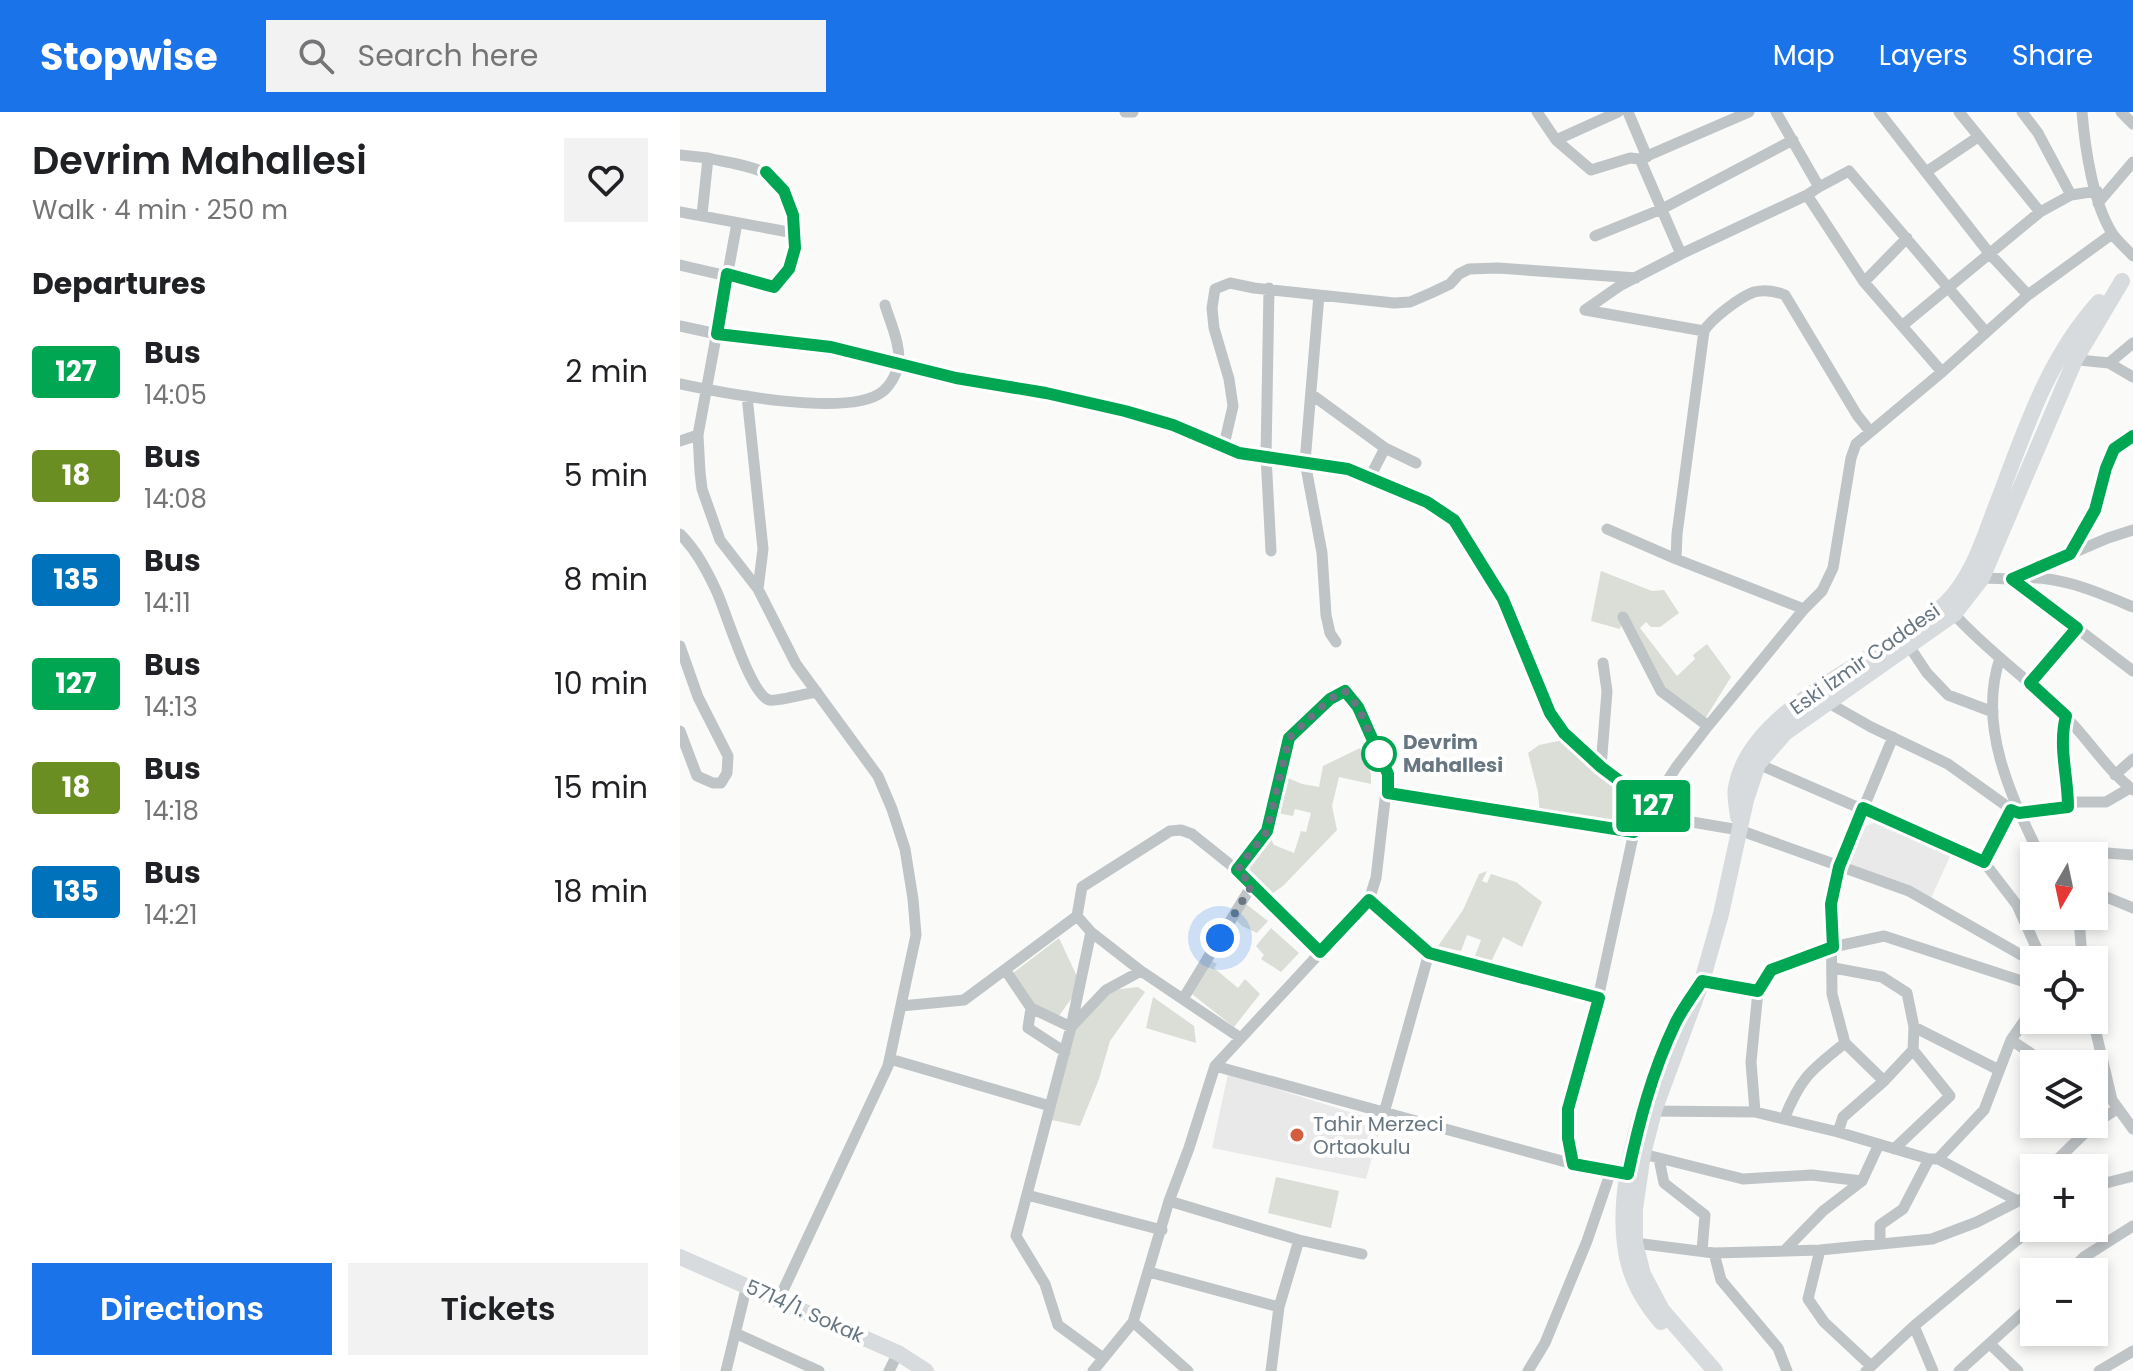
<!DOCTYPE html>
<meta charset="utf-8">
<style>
:root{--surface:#fff;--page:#f2f2f2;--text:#202124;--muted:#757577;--accent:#1a73e8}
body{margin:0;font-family:Poppins,sans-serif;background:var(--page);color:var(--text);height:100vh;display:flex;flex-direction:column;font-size:30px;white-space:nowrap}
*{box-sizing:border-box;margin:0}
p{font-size:26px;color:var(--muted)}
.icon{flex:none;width:44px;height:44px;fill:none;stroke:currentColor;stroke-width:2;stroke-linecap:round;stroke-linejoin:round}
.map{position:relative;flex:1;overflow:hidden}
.panel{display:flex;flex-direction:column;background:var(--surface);width:680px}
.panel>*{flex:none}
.badge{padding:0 16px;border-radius:6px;font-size:28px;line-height:52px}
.needle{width:52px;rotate:189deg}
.buttons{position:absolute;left:1340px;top:730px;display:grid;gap:16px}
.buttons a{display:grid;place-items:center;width:88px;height:88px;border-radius:0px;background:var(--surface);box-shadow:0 4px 12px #0003;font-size:40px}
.you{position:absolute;width:40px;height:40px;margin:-20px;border:6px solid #fff;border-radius:50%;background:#1a73e8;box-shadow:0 0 0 12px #1a73e833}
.map>.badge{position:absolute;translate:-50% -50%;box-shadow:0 0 0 4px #fff}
h2{padding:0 32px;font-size:30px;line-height:72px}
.round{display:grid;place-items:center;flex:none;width:84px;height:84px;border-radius:0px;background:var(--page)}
.headline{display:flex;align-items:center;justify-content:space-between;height:136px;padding:0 32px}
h1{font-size:38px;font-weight:600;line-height:60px}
.cta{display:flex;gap:16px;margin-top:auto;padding:16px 32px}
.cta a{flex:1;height:92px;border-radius:0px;background:var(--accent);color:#fff;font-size:32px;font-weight:600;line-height:92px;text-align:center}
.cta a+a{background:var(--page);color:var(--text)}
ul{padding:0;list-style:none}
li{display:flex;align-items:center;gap:24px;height:104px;padding:0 32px}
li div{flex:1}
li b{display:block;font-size:30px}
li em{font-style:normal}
li .badge{min-width:88px;font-weight:700;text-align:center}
header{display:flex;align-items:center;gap:48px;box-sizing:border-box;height:112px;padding:0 40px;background:var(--accent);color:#fff}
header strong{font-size:38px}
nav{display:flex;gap:44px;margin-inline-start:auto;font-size:28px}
.search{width:560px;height:72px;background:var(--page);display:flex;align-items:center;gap:20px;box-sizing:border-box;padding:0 28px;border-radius:0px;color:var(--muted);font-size:30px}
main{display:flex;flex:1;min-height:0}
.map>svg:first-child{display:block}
</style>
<header>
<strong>Stopwise</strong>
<div class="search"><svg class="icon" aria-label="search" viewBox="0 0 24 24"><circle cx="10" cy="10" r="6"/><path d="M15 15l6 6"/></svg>Search here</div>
<nav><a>Map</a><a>Layers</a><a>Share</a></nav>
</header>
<main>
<section class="panel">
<div class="headline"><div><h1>Devrim Mahallesi</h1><p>Walk · 4 min · 250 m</p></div><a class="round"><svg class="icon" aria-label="heart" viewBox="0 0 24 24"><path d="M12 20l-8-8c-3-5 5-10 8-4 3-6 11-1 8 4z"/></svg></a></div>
<h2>Departures</h2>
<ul>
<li><span class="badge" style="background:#00a651;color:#fff">127</span><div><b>Bus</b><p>14:05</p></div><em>2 min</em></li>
<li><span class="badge" style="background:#6b8e23;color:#fff">18</span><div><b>Bus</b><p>14:08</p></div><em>5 min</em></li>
<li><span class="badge" style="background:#0072bc;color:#fff">135</span><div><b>Bus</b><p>14:11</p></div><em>8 min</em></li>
<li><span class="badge" style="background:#00a651;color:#fff">127</span><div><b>Bus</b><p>14:13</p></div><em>10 min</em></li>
<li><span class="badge" style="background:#6b8e23;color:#fff">18</span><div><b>Bus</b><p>14:18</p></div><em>15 min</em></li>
<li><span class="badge" style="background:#0072bc;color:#fff">135</span><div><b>Bus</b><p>14:21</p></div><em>18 min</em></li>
</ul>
<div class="cta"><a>Directions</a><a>Tickets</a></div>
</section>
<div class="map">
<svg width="1453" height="1259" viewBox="0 0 1453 1259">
<rect width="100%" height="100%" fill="#fafaf8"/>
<path fill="#e8e9e8" d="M 1204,706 L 1273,738 L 1250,788 L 1162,752 L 1171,721 Z
M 548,962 L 702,1010 L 686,1067 L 532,1036 Z"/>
<path fill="#daded7" d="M 921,459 L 972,479 L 984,478 L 999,501 L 980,515 L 971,515 L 966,510 L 960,516 L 997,564 L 1015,547 L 1013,543 L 1027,532 L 1051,565 L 1023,610 L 981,579 L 943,506 L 940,517 L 911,509 Z
M 883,628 L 954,694 L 943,719 L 860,705 L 858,680 L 848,641 L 859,633 Z
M 680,636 L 691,662 L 691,672 L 659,665 L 652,694 L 657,718 L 603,774 L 589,784 L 557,758 L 587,719 L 594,733 L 614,741 L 621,719 L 626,720 L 631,701 L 615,697 L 613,704 L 592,700 L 601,663 L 622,672 L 639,675 L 643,654 Z
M 807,759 L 802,769 L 807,771 L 811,762 L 836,770 L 862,790 L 842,835 L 823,825 L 811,850 L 795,844 L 801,828 L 787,823 L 781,839 L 758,834 L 783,798 L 799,762 Z
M 562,789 L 588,809 L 577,821 L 562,814 L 553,805 Z
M 591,816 L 619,841 L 601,860 L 581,847 L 584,843 L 576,834 Z
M 379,826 L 401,873 L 376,908 L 351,896 L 329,864 Z
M 528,847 L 537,852 L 534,856 L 558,876 L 565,867 L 580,882 L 554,915 L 508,879 Z
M 458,875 L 465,880 L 430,929 L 419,967 L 400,1014 L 367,1007 L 391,915 L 433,878 Z
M 473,885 L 514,914 L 516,931 L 466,916 Z
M 596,1065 L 659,1079 L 651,1116 L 588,1101 Z"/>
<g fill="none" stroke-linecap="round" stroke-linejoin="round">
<path stroke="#bfc4c7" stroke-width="11" d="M 445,0 L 453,0
M 857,0 L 876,28 L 911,58 L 950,46 L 960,47 L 1069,0
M 948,0 L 967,45
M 1096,0 L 1139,75 L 1127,83 L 1184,170 L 1262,260
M 1199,0 L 1309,141 L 1348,183
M 1279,0 L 1360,100
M 1342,0 L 1358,21 L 1391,83
M 1402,0 C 1405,36 1413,91 1432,121 C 1437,129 1446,136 1453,144
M 1441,0 L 1453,12
M 876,28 L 938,0
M 0,43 L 28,46 L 22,103
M 960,47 L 1001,142
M 1246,60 L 1298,25
M 1139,75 L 1169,59 L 1305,219
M 1418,91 L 1453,50
M 0,100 L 114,121
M 57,111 L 18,323 L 20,360 L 22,377 L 40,428 L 78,477
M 915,124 L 982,97 L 1113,28
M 0,153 L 94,175 C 99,169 107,163 110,155 C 123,126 114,83 88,63 C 77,54 43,50 28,46
M 1184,170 L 1227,126
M 589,176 L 586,344 L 591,439
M 639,183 L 625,350 L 642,441 L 646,503 L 650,521 L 656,530
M 905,198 L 941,173 L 1001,142 L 1127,83
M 905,198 L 1024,219
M 1223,213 L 1360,100 L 1391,83 L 1417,79
M 0,214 L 37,222 L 151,235 L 276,266 L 366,281 L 445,299 L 493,313 L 559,341 L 668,357 L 747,390 L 774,408 L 823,487 L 870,601 L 884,621 L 921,655 L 973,694 L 1012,710 L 1059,718 L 1229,779 L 1343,844 L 1361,845
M 1389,247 L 1429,251 L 1453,265
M 1429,251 L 1453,231
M 0,272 C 42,281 169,306 202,280 C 209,275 217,262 218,253 C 222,235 210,210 205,193
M 631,282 L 705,336 L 736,351
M 67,284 L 83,437 L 78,477 L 116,552 L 198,664 L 212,697 L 225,737 L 233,787 L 236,823 L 208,954 L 99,1187
M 0,329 L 18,323
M 544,333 L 553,294 L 549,267 L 534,216 L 532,196 L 535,177 L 550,171 L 574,176 L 714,191 L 730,190 L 751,181 L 770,172 L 779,162 L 789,157 L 818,156 L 956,166
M 690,365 L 705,336
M 927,417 L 996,447 L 1124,497
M 0,422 C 16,438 26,457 36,478 C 46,499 70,582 89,588 C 97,590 127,581 137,580
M 1390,442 C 1399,427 1410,412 1415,396 C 1426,365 1422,342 1453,324
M 996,447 L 997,422 L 1024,219 C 1031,207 1060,185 1074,180 C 1085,177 1095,179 1105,183 L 1177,303 L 1189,318
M 1302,466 L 1332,467 L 1428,426 L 1453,418
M 1340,466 C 1379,463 1417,480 1453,495
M 1332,467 L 1453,559
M 1274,502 C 1308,540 1350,568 1385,604 C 1409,628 1426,657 1453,678
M 943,505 L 981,579 L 1028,614
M 0,534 L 18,585 L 48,644 L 47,661 L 41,671 L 33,671 L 17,664 L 0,619
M 1229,534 L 1247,561 L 1268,583 L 1313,600
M 1320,546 C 1297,614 1331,684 1360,744
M 1350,571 L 1397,516
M 1147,590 L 1191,615 L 1268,652 L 1335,700 L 1388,695 L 1396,690 L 1426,690 L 1450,676
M 1386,604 C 1378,635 1388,663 1388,695
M 1078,652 L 1304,750
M 921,655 L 927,579 L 923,551
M 1435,663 L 1453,647
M 708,681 L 954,720
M 1331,698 L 1304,750 L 1337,793 L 1362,848
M 1414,748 L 1426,741 L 1453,743
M 557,758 L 587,719 L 609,626 L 650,587 L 665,579 L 678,595 L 708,662 L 696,766 L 689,788 L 749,841 L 919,886
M 1414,780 L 1453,796
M 411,820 L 391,915 L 336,1124 L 365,1172 L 378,1213 L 423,1246
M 1400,848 C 1404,834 1397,819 1401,804
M 1154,856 L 1202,865 L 1227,881 L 1234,915 L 1233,938 L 1204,969 L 1163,1005 L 1158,1020
M 326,859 L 351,896 L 391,915
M 461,859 L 559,925
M 1022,869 L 1078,879 L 1091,858 L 1153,835 L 1204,824 L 1354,873
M 503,887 L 572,773
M 221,894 L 284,888 L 397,804 L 402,775 L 490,719 L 501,718 L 512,722 L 557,758 L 640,840
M 351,896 L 348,916 L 385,940
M 1413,908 L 1432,988 L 1453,1017
M 392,914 L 426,878 L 461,859 L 411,820 L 397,804
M 1234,915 L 1319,958
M 1331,928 L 1367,952
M 210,947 L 370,994
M 535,954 L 893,1052 L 951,1063
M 1204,969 L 1165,931 L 1152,882 L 1151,792 L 1159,755 L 1213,625
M 969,999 L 1075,1000 L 1158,1020 L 1249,1047 L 1258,1047 L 1336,1088
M 1075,1000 L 1071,950 L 1078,879
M 704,1001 L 749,841
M 1104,1007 C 1121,965 1130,959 1165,931
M 1414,1012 L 1437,997
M 1214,1037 L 1270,984 L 1233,938
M 963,1042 L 1063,1067 L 1132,1063 L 1182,1069 L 1199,1032
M 979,1047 L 984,1071 L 1025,1103 L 1022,1139
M 1258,1047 L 1304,998 L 1331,928 L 1354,895
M 893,1052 L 888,1026 L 888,997 L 912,914 L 954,720 L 997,654 L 1028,614 L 1124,497 L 1142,479 L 1153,456 L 1171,346 L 1176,332 L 1262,260 L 1348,183 L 1432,122
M 1372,1056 L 1379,1046 L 1414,1012
M 1414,1074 L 1453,1064
M 347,1083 L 482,1118
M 489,1089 L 619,1128 L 682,1142
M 955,1131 L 1034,1141 L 1140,1138 L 1252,1127 L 1297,1110 L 1354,1081
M 1200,1131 L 1200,1113 L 1223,1097 L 1249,1047
M 1105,1138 L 1143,1099 L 1182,1069
M 1140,1138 L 1128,1187 L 1144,1210 L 1190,1253
M 1034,1141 L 1041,1168 L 1098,1236 L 1107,1259
M 469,1160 L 599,1195
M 1388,1160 L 1404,1145 L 1453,1114
M 453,1210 L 508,1259
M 1234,1214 L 1253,1259
M 55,1221 L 139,1259
M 1310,1232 L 1338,1259
M 46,1259 L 67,1173
M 209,1259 L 218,1241
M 413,1259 L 453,1210 L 489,1089 L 509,1036 L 535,954 L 689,788
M 591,1259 L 599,1195 L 619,1128
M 848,1259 L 865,1231 L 907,1129 L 931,1059
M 1186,1259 L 1234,1214 L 1354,1114
M 1279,1259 L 1354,1191
M 1419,1259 L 1453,1239"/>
<path stroke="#d8dbde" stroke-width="16" d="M 0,1145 L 218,1241 L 246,1259"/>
<path stroke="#d8dbde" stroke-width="16" d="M 1058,705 C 1057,695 1054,684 1056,675 C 1071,591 1208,547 1266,491 C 1294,463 1304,424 1318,389 C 1345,318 1368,246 1419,190
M 981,1210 C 962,1188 948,1162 945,1133 C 936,1066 968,968 997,907
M 1035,1259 L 982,1198 L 963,1162 L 955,1131 L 955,1097 L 963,1042 L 974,999 L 1022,869 L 1041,802 L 1066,688 L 1078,652 L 1105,621 L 1274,502 L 1302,466 L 1395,248 L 1442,169"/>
</g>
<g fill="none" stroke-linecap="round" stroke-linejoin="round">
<defs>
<path id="line" d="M 86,60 L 104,79 L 113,103 L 115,136 L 109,157 L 94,175 L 47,162 L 37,222 L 151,235 L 276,266 L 366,281 L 445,299 L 493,313 L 559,341 L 668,357 L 747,390 L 774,408 L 823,487 L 870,601 L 884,621 L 921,655 L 973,694 L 954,720 L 708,681 L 708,662 L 678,595 L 665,579 L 650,587 L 609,626 L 587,719 L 557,758 L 640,840 L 689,788 L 749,841 L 919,886 L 888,997 L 888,1026 L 893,1052 L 948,1062 C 959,1010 972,960 995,912 C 1002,897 1013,883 1022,869 L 1078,879 L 1091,858 L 1153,835 L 1151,792 L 1159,755 L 1183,696 L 1304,750 L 1331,698 L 1339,701 L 1388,695 C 1388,663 1378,635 1386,604 L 1350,571 L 1397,516 L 1332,467 L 1390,442 L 1415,398 L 1426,356 L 1434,337 L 1453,324"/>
</defs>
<use href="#line" stroke="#fff" stroke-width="18"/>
<use href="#line" stroke="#00a651" stroke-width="12"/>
<path stroke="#677680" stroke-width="8" stroke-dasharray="0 14.4" d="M 540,826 L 572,773 L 557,758 L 587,719 L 609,626 L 650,587 L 665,579 L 678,595 L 699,642"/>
</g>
<circle fill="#fff" stroke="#00a651" stroke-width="4" cx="699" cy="642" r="16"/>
<circle fill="#d35d3e" stroke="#fff" stroke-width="3" cx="617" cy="1023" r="8"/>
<g text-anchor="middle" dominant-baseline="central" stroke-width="8" stroke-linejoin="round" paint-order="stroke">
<g font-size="20" fill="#677680" stroke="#fff">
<text transform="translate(1185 547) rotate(-35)">Eski İzmir Caddesi</text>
<text transform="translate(125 1199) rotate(24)">5714/1. Sokak</text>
</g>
<g font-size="20" font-weight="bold" fill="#677680" stroke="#fff" text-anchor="start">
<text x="723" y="630">Devrim<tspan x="723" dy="23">Mahallesi</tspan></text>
</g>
<g font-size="20" fill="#677680" stroke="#fff" text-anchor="start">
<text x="633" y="1012">Tahir Merzeci<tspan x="633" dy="23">Ortaokulu</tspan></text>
</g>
</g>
</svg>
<div class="buttons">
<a><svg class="needle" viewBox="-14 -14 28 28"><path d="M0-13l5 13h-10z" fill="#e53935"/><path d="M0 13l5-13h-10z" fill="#757577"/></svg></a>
<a><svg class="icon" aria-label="locate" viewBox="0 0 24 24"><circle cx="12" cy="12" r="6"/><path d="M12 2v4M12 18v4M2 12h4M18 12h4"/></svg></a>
<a><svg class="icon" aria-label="layers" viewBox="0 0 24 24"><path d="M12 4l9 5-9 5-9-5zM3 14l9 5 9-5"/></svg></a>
<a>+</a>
<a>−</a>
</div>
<div class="you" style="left:540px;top:826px"></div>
<b class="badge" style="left:973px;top:694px;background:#00a651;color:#fff">127</b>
</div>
</main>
